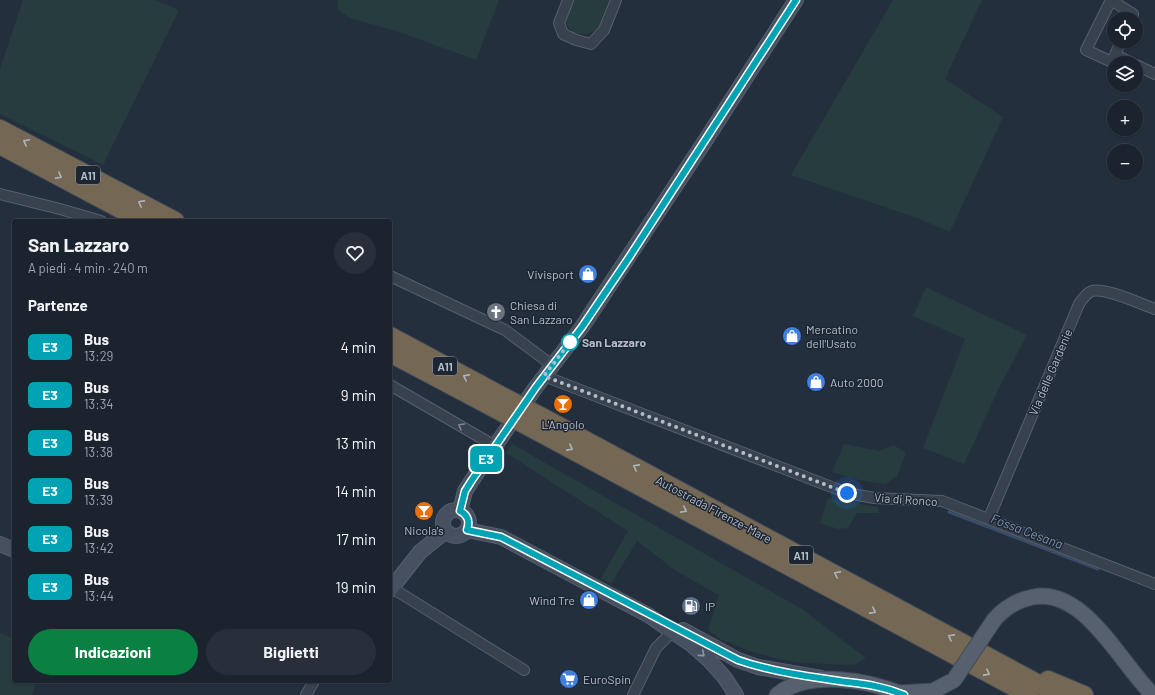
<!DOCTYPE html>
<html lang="it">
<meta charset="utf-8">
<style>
:root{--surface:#1b232e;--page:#282f3a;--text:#f1f3f6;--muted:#a0a4aa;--line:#39404a;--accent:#0b8043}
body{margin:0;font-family:Barlow,sans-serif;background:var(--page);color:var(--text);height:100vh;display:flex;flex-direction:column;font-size:15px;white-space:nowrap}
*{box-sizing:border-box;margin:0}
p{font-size:13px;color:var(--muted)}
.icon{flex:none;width:22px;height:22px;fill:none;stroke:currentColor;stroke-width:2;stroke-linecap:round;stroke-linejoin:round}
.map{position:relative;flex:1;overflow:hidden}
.sheet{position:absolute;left:12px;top:219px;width:380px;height:464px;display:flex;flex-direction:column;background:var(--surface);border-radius:4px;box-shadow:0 1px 3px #0004,0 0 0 1px var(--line)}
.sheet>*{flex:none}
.badge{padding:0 8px;border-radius:6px;font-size:14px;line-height:26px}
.controls{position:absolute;left:1107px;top:12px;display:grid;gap:8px}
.controls a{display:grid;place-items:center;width:36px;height:36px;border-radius:50%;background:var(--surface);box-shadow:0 1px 3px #0004,0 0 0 1px var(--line);font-size:20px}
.you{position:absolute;width:20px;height:20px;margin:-10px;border:3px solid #fff;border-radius:50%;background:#1a73e8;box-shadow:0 0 0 6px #1a73e833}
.map>.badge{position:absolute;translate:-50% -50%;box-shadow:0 0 0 2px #fff}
h2{padding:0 16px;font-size:15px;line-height:36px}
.round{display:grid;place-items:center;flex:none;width:42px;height:42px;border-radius:21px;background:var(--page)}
.overview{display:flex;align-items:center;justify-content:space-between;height:68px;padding:0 16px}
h1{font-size:19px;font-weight:700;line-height:30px}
.cta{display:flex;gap:8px;margin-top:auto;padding:8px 16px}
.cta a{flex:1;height:46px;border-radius:24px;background:var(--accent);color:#fff;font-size:16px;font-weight:700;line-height:46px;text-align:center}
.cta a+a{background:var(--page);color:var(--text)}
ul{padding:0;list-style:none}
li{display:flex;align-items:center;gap:12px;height:48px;padding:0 16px}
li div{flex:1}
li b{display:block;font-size:15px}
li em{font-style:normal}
li .badge{min-width:44px;font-weight:700;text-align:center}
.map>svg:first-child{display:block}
</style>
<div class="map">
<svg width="1155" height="695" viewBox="0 0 1155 695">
<rect width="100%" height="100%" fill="#242f3e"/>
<path fill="#263c3f" d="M 23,0 L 155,0 L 179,10 L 103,165 L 0,114 L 0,69 Z
M 338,0 L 499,0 L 476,60 L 399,32 L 350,18 L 337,9 Z
M 574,0 L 609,0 C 605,8 603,22 597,29 C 589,37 569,37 567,23 C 565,16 571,7 574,0 Z
M 893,0 L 982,0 L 945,79 L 1003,117 L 950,232 L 920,219 L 791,175 Z
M 926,287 L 1027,335 L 998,390 L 964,464 L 923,448 L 965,339 L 913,316 Z
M 512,444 L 802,609 L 866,658 L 854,665 L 804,663 L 779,659 L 752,652 L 720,639 L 708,630 L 719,595 L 676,571 L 637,541 L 611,584 L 601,578 L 628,531 L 506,453 Z
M 844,444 L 879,451 L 894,445 L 906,453 L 897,476 L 885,484 L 859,480 L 832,472 Z
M 828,498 L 878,507 L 879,513 L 857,513 L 848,528 L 838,529 L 820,523 Z
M 0,633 L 14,639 L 14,681 L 37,681 L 32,695 L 0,695 Z"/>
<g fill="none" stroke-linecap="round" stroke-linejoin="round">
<path stroke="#394c67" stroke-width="3" d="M 949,512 L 1098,569"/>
<defs>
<path id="street" d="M 568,0 L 559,23 L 563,34 L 576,40 L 591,44 L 604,30 L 616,0
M 1111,0 L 1086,50 L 1112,62 L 1115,55
M 1111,0 L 1133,14 L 1131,19
M 1121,41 L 1115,55 L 1132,63
M 1136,65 L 1155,74
M 0,194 L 60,209 L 101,221
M 390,276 L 505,330 L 552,365
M 544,376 L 847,493 L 874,498 L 942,501 L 1155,584
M 390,385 L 495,446
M 989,518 L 1079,304 C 1082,300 1086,293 1092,291 C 1105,287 1141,304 1155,309
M 392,588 L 524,670
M 306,695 L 314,681
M 633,695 L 656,648 L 672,632"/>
<path id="secondary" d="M443 523a13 13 0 1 1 26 0a13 13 0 1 1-26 0Z
M 460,511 L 465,491 L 486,459 L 536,387 L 582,327 L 705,141 L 796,0
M 467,530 L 501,537 L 648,615 L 692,645 L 709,660 L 725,678 L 736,695
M 0,544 L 14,550
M 390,590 L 420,552 L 446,531
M 683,630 L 738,660 L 758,667 L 821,678"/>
<path id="primary" d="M 994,620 C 1004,608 1018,600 1033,597 C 1084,587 1120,663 1153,695
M 899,693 L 933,691 L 954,680
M 777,695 C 809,669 869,680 904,695"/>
<path id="highway" d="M 0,129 L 175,221
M 0,145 L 143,221
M 390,336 L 500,395
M 390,353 L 494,408
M 542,417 L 1059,695
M 535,430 L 1029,695
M 1048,680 L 1084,695"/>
</defs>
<use href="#street" stroke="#565f6c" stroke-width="12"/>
<use href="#secondary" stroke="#565f6c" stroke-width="16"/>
<use href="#primary" stroke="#414a57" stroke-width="17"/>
<use href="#highway" stroke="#434c59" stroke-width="20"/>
<use href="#street" stroke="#38414e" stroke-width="10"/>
<use href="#secondary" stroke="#465061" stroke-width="14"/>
<use href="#primary" stroke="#56606e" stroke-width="15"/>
<use href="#highway" stroke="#746855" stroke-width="18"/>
<defs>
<path id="primary-bridge" d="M 954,680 L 994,620"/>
<path id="highway-bridge" d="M 500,395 L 542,417
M 494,408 L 535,430"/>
</defs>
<use href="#primary-bridge" stroke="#414a57" stroke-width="17" stroke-linecap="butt"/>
<use href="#highway-bridge" stroke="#434c59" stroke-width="20" stroke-linecap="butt"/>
<use href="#primary-bridge" stroke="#56606e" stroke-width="15"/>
<use href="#highway-bridge" stroke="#746855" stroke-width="18"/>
</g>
<defs><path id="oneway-chevron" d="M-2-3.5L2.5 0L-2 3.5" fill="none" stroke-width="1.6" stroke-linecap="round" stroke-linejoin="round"/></defs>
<g stroke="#aeb4bd">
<use href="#oneway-chevron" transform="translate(26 142) rotate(-153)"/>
<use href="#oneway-chevron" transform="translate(59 176) rotate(28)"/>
<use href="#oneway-chevron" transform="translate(141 203) rotate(-152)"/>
<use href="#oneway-chevron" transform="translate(466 377) rotate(-152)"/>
<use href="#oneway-chevron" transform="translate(570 448) rotate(28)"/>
<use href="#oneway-chevron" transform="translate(636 467) rotate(-152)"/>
<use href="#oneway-chevron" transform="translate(684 510) rotate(28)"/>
<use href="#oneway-chevron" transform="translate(837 574) rotate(-152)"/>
<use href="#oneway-chevron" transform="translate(873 611) rotate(28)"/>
<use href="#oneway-chevron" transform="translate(951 637) rotate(-152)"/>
<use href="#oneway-chevron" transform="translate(987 673) rotate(28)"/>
</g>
<use stroke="#7c8592" href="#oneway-chevron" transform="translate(461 426) rotate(-150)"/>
<use stroke="#8e96a5" href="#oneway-chevron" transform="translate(702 654) rotate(40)"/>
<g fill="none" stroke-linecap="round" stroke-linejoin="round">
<defs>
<path id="line" d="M 796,0 L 630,256 L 582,327 L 536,387 L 472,480 L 465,491 L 460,511 C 468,515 470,521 467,530 L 501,537 L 738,660 C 766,670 796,675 826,679 C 855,684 875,683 904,695"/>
</defs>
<use href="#line" stroke="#fff" stroke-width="9"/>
<use href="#line" stroke="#00a3b4" stroke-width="6"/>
<path stroke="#b4bcc9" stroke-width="4" stroke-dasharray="0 7.2" d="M 570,342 L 573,338 L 544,376 L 847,493"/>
</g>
<defs>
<symbol id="shop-disc" viewBox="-11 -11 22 22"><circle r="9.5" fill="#3f7fe0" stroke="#1d2633"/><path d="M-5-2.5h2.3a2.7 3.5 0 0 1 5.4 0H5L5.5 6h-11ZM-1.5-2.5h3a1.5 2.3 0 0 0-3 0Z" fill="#fff"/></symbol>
<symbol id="church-disc" viewBox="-11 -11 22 22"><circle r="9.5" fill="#6b7280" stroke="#1d2633"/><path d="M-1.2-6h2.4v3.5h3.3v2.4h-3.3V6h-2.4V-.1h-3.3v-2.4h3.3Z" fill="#fff"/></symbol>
<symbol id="bar-disc" viewBox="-11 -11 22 22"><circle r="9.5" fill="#e8710a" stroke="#1d2633"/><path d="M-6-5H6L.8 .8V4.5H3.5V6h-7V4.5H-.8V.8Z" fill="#fff"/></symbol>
<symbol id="fuel-disc" viewBox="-11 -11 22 22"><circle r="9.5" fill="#5c6f8a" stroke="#1d2633"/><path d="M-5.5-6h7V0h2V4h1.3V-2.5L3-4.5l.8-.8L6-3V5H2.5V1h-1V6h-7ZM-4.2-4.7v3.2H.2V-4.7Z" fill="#fff"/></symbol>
<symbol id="supermarket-disc" viewBox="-11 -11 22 22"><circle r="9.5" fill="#3f7fe0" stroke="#1d2633"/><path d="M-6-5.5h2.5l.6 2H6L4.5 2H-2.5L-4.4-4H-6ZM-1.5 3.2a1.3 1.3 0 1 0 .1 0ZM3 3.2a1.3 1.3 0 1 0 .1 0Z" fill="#fff"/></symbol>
</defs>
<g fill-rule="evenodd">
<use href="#shop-disc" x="577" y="263" width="22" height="22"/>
<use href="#church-disc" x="485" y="301" width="22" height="22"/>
<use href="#shop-disc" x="781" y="325" width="22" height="22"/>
<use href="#shop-disc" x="805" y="371" width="22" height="22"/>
<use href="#bar-disc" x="552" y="393" width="22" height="22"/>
<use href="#bar-disc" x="413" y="500" width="22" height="22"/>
<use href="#shop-disc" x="578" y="589" width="22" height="22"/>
<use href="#fuel-disc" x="680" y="595" width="22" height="22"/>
<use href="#supermarket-disc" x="558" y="668" width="22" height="22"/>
</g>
<circle fill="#fff" stroke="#00a3b4" stroke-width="2" cx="570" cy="342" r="8"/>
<g text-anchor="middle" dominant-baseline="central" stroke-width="3" stroke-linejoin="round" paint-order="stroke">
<g fill="#1d2633" stroke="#878f9c" stroke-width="1">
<rect x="76" y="166" width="24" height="18" rx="3"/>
<rect x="433" y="357" width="24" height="18" rx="3"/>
<rect x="789" y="546" width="24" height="18" rx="3"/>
</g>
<g font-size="11" font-weight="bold" fill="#b4bcc9">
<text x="88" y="175">A11</text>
<text x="445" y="366">A11</text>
<text x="801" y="555">A11</text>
</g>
<g font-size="12" fill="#b4bcc9" stroke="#1d2633" text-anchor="start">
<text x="574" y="274" text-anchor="end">Vivisport</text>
<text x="510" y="305">Chiesa di<tspan x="510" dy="14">San Lazzaro</tspan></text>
<text x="806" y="329">Mercatino<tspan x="806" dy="14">dell'Usato</tspan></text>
<text x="830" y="382">Auto 2000</text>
<text x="563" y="424" text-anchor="middle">L'Angolo</text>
<text x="424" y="530" text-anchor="middle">Nicola's</text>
<text x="575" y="600" text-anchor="end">Wind Tre</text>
<text x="705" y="606">IP</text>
<text x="583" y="679">EuroSpin</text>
</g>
<g font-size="12" font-weight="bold" fill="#b4bcc9" stroke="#1d2633" text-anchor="start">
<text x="582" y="342">San Lazzaro</text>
</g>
<g font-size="12" fill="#b4bcc9" stroke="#1d2633">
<text transform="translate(1050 372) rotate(-67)">Via delle Gardenie</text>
<text transform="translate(906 499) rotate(4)">Via di Ronco</text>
<text transform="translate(714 509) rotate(28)">Autostrada Firenze-Mare</text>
</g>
<g font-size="13" font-style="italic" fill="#7c92b1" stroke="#1d2633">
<text transform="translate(1027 531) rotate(21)">Fossa Cesana</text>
</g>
</g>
</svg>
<div class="controls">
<a><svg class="icon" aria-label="locate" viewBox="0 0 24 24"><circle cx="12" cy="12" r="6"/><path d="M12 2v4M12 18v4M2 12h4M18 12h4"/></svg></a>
<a><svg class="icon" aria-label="layers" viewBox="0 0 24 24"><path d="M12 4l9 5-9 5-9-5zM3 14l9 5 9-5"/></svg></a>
<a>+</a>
<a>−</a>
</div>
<div class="you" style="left:847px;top:493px"></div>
<b class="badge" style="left:486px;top:459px;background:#00a3b4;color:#fff">E3</b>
<section class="sheet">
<div class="overview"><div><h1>San Lazzaro</h1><p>A piedi · 4 min · 240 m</p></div><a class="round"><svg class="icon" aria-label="heart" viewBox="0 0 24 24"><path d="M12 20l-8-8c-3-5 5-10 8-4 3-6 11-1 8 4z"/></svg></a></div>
<h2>Partenze</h2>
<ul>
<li><span class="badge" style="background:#00a3b4;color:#fff">E3</span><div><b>Bus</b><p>13:29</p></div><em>4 min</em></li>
<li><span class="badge" style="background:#00a3b4;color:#fff">E3</span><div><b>Bus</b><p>13:34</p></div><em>9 min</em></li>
<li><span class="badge" style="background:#00a3b4;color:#fff">E3</span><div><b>Bus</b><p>13:38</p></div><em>13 min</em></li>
<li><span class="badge" style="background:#00a3b4;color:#fff">E3</span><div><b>Bus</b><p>13:39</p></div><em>14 min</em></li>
<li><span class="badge" style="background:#00a3b4;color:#fff">E3</span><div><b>Bus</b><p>13:42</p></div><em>17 min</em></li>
<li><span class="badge" style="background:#00a3b4;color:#fff">E3</span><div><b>Bus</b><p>13:44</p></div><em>19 min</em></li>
</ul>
<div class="cta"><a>Indicazioni</a><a>Biglietti</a></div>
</section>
</div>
